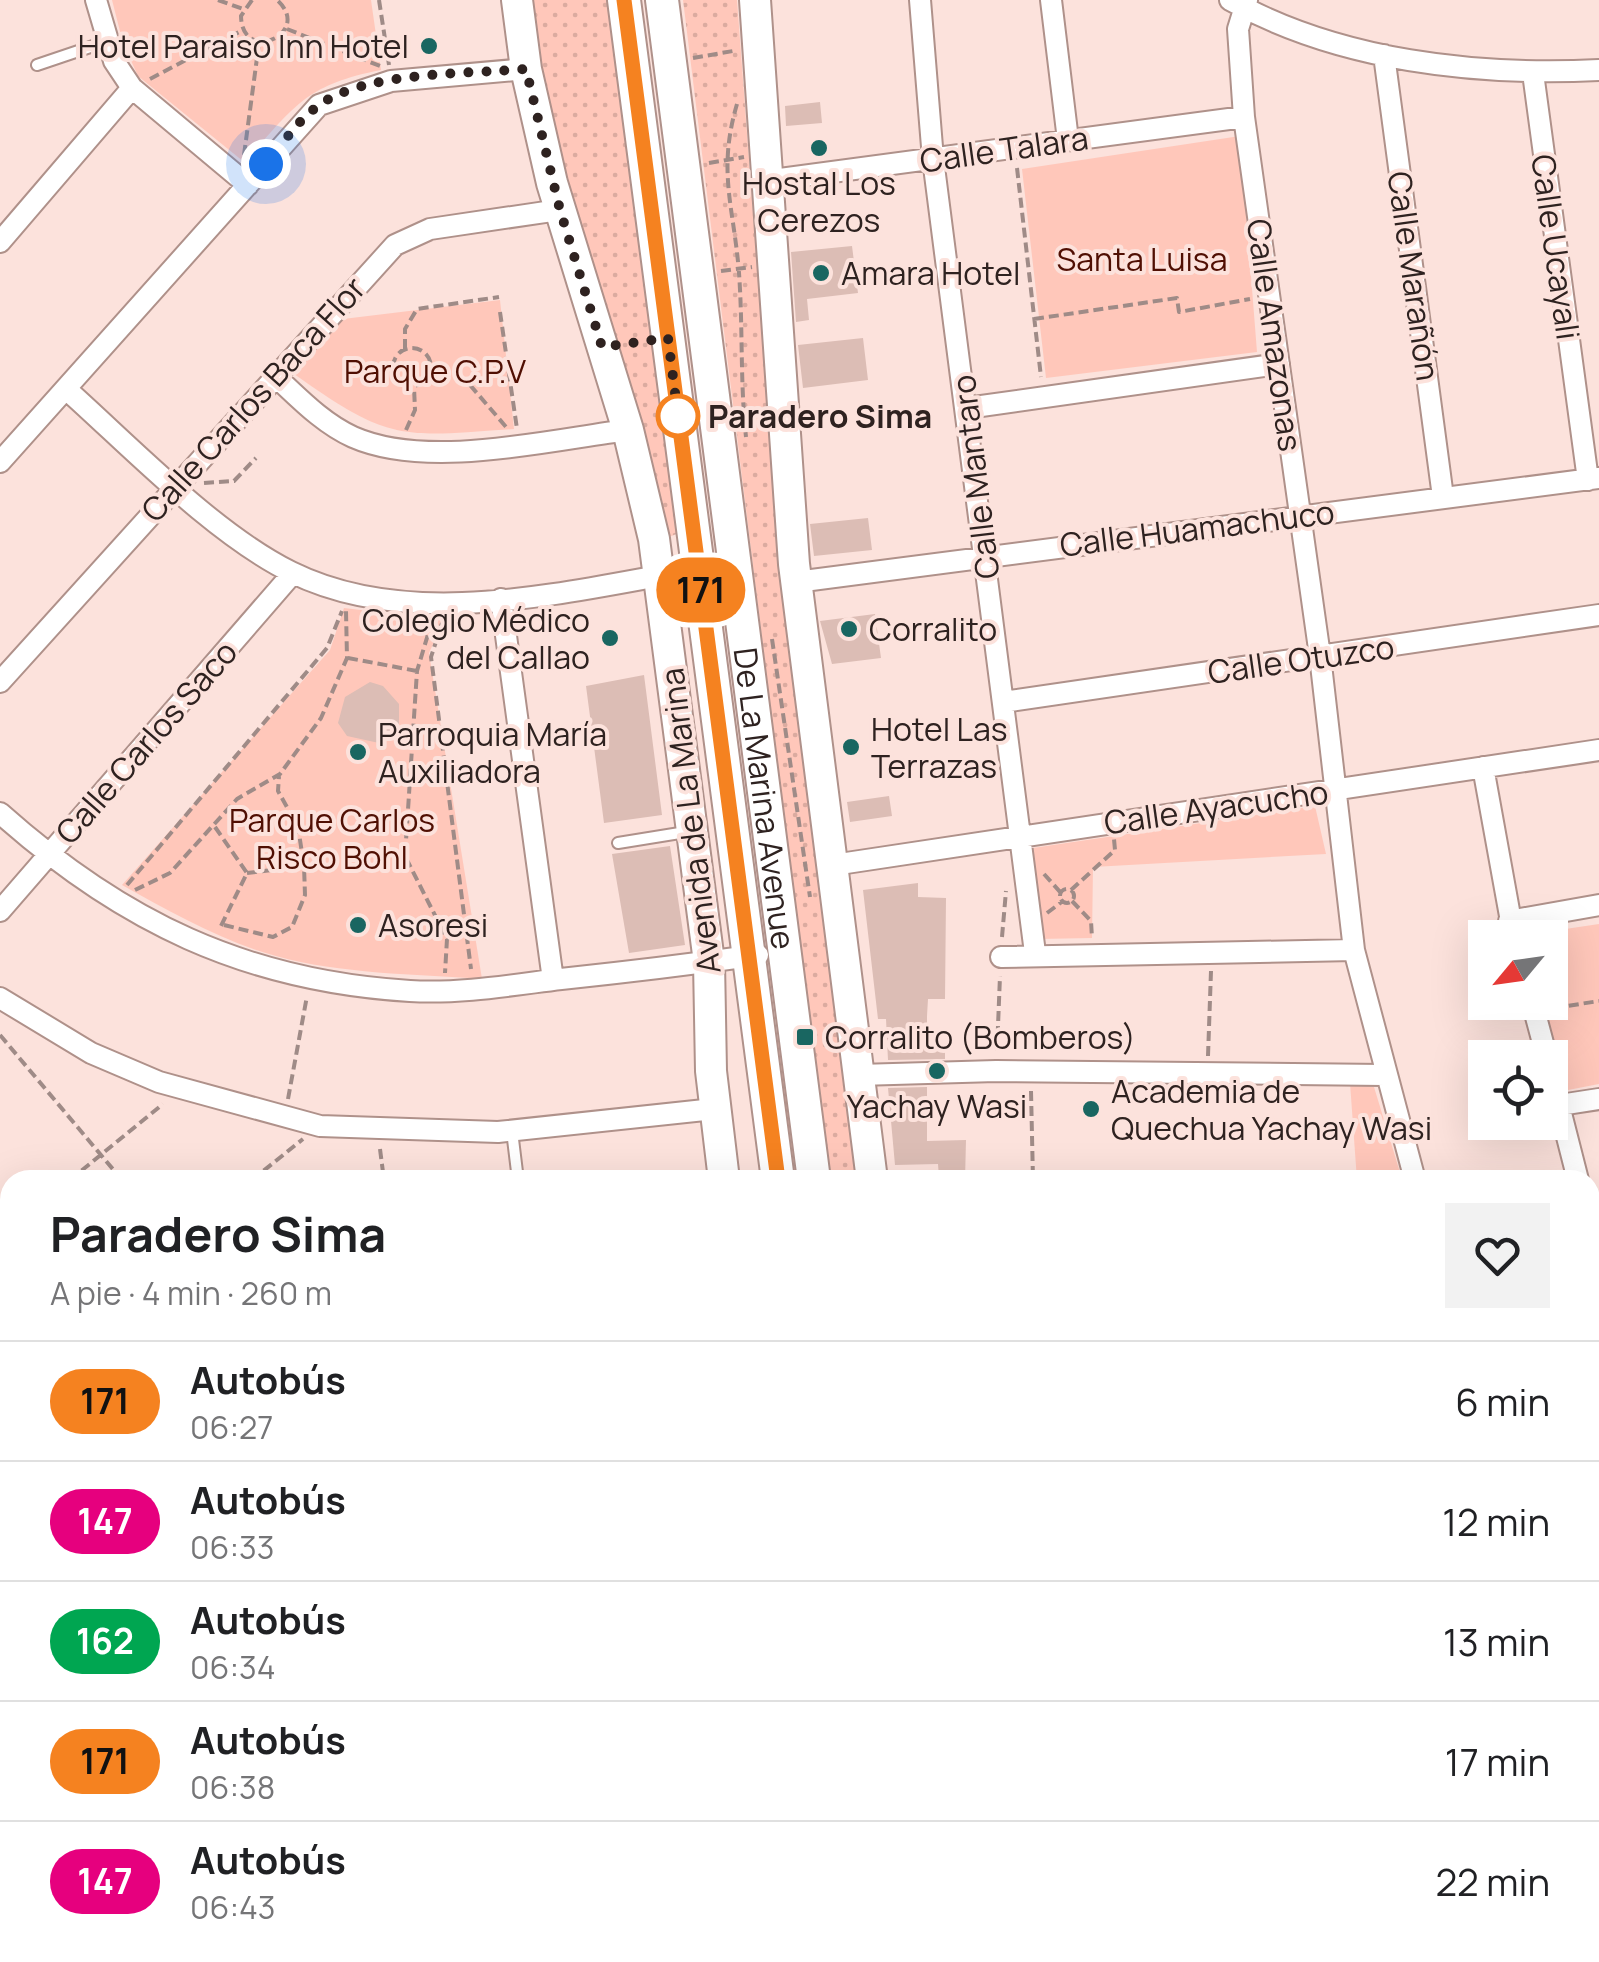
<!DOCTYPE html>
<html lang="es">
<meta charset="utf-8">
<style>
:root{--surface:#fff;--page:#f2f2f2;--text:#202124;--muted:#757577;--line:#e0e0e0}
body{margin:0;font-family:Manrope,sans-serif;background:var(--page);color:var(--text);height:100vh;display:flex;flex-direction:column;font-size:38px;white-space:nowrap}
*{box-sizing:border-box;margin:0}
p{font-size:32px;color:var(--muted)}
.icon{flex:none;width:55px;height:55px;fill:none;stroke:currentColor;stroke-width:2;stroke-linecap:round;stroke-linejoin:round}
.map{position:relative;flex:1;overflow:hidden}
.sheet{position:absolute;left:0px;top:1170px;width:1600px;height:792px;display:flex;flex-direction:column;background:var(--surface);border-radius:30px 30px 0 0;box-shadow:0 10px 40px #0002}
.sheet>*{flex:none}
.badge{padding:0 20px;border-radius:32px;font-size:35px;line-height:65px}
.needle{width:65px;rotate:241deg}
.controls{position:absolute;left:1468px;top:920px;display:grid;gap:20px}
.controls a{display:grid;place-items:center;width:100px;height:100px;border-radius:0px;background:var(--surface);box-shadow:0 10px 40px #0002;font-size:50px}
.you{position:absolute;width:50px;height:50px;margin:-25px;border:8px solid #fff;border-radius:50%;background:#1a73e8;box-shadow:0 0 0 15px #1a73e833}
.map>.badge{position:absolute;translate:-50% -50%;box-shadow:0 0 0 5px #fff}
.round{display:grid;place-items:center;flex:none;width:105px;height:105px;border-radius:0px;background:var(--page)}
.overview{display:flex;align-items:center;justify-content:space-between;height:170px;padding:0 50px}
h1{font-size:48px;font-weight:700;line-height:75px}
ul{padding:0;list-style:none}
li{display:flex;align-items:center;gap:30px;height:120px;padding:0 50px;border-top:2px solid var(--line)}
li div{flex:1}
li b{display:block;font-size:38px}
li em{font-style:normal}
li .badge{min-width:110px;font-weight:700;text-align:center}
.map>svg:first-child{display:block}
</style>
<div class="map">
<svg width="1599" height="1962" viewBox="0 0 1599 1962">
<defs>
<pattern id="grass-dots" width="8" height="8" patternUnits="userSpaceOnUse" patternTransform="scale(2.5)"><rect width="8" height="8" fill="#ffc7ba"/><path d="M2 2h.1M6 6h.1" fill="none" stroke="#dbaba0" stroke-width="1.8" stroke-linecap="round"/></pattern>
</defs>
<rect width="100%" height="100%" fill="#fce2dc"/>
<path fill="url(#grass-dots)" d="M 531,0 L 611,0 L 682,532 L 666,538 C 614,361 554,184 531,0 Z
M 683,0 L 737,0 L 781,586 L 857,1180 L 829,1180 Z
M 770,972 L 774,1027 L 788,1067 L 804,1180 L 786,1180 L 759,974 Z"/>
<path fill="#ffc7ba" d="M 112,0 L 371,0 L 381,70 C 304,85 295,107 244,162 L 138,76 L 123,43 Z
M 1240,136 L 1257,352 L 1046,378 L 1022,169 Z
M 500,300 L 514,429 C 400,437 390,442 294,374 L 343,319 Z
M 344,608 L 444,620 L 429,653 L 482,979 C 414,974 341,974 276,956 C 221,941 171,912 122,885 L 330,650 Z
M 1315,806 L 1326,854 L 1093,867 L 1092,938 L 1038,939 L 1033,848 Z
M 1599,924 L 1599,1084 L 1568,1090 L 1543,1003 L 1550,1002 L 1550,938 L 1525,935 Z
M 1350,1083 L 1374,1087 L 1402,1179 L 1357,1180 Z
M 1001,1953 L 1141,1953 L 1141,1962 L 1001,1962 Z"/>
<path fill="#dcbdb5" d="M 820,102 L 822,123 L 786,126 L 785,106 Z
M 852,246 L 858,293 L 807,299 L 809,320 L 796,322 L 791,252 Z
M 863,338 L 868,380 L 803,388 L 798,345 Z
M 868,518 L 872,550 L 814,556 L 810,524 Z
M 875,614 L 881,658 L 832,664 L 820,621 Z
M 644,675 L 662,815 L 604,823 L 586,686 Z
M 370,682 L 383,686 L 399,704 L 399,735 L 379,743 L 347,736 L 338,723 L 345,697 Z
M 889,796 L 892,816 L 850,822 L 847,802 Z
M 670,846 L 685,945 L 629,953 L 612,854 Z
M 918,883 L 918,897 L 946,898 L 945,999 L 928,999 L 927,1016 L 927,1046 L 945,1047 L 945,1059 L 888,1060 L 886,1019 L 878,1019 L 863,890 Z
M 927,1087 L 927,1141 L 966,1140 L 965,1180 L 939,1177 L 938,1164 L 895,1165 L 888,1088 Z"/>
<g fill="none" stroke-linecap="round" stroke-linejoin="round">
<defs>
<path id="lane" d="M 37,65 L 108,41
M 618,843 L 686,832
M 512,1131 L 518,1180"/>
<path id="street" d="M 96,0 L 114,61 L 132,88 L 248,185
M 920,0 L 933,159 L 1035,953
M 1051,0 L 1068,140
M 1230,0 C 1339,61 1476,76 1599,70
M 1247,0 L 1238,29 L 1244,117 L 1320,656 L 1354,950 L 1415,1180
M 1384,55 L 1443,497
M 1533,73 L 1588,480
M 765,181 L 1244,117
M 0,242 L 132,88
M 274,375 C 298,397 322,423 353,437 C 428,470 549,440 628,430
M 66,389 C 131,447 214,534 291,572 C 414,633 571,590 698,569
M 967,408 L 1279,364
M 0,462 L 319,105 L 391,81 L 526,69
M 796,582 L 1599,478
M 501,599 L 553,980
M 0,682 L 395,245 L 430,229 L 559,210
M 1003,702 L 1599,615
M 1483,767 L 1514,938
M 0,813 C 121,921 245,981 410,991 C 460,994 512,985 561,979 C 627,972 693,964 758,955
M 833,865 L 1599,750
M 0,911 L 293,573
M 1509,921 L 1599,905
M 1001,957 L 1354,950
M 0,998 L 91,1053 L 159,1082 L 320,1126 L 498,1132 L 714,1109
M 1532,1002 L 1547,1058
M 1550,1070 L 1578,1180
M 859,1075 L 996,1071 L 1384,1075
M 1560,1105 L 1599,1099
M 1590,1232 L 1599,1275
M 0,1573 L 10,1585
M 1590,1722 L 1599,1721
M 1590,1909 L 1599,1909
M 312,1952 L 320,1962
M 385,1962 L 397,1952"/>
<path id="secondary" d="M 517,0 L 526,69 L 552,183 L 628,430 L 654,539 L 709,962 L 711,1071 L 724,1180
M 755,0 L 794,564 L 872,1180
M 1590,1419 L 1599,1419
M 1489,1952 L 1489,1962
M 796,1962 L 797,1952
M 939,1962 L 939,1952"/>
<g id="primary">
<path d="M 624,0 L 778,1180"/>
<path id="s1" d="M 662,0 L 814,1180"/>
<path d="M 895,1952 L 895,1962"/>
<path d="M 832,1962 L 833,1952"/>
</g>
</defs>
<use href="#lane" stroke="#af918a" stroke-width="14"/>
<use href="#street" stroke="#af918a" stroke-width="24"/>
<use href="#secondary" stroke="#af918a" stroke-width="34"/>
<use href="#primary" stroke="#af918a" stroke-width="36"/>
<path stroke="#9f8b87" stroke-width="4" stroke-dasharray="10 5" stroke-linecap="butt" d="M 218,0 L 243,9
M 252,0 L 241,16 C 242,66 314,33 277,0
M 379,0 L 389,65
M 287,29 L 380,66
M 693,58 L 733,51
M 150,79 L 243,30
M 737,104 C 717,172 734,207 739,273 C 743,328 740,382 746,437
M 244,155 L 259,43
M 709,163 L 744,157
M 1017,168 L 1041,377
M 721,271 L 752,267
M 500,312 L 517,429
M 1034,319 L 1177,298 L 1179,312 L 1250,299
M393 367a19 19 0 1 1 38 0a19 19 0 1 1-38 0Z
M 405,349 L 405,329 L 417,309 L 499,297
M 470,385 L 507,428
M 406,430 L 415,410 L 414,387
M 204,483 L 234,481 L 256,458
M 432,621 L 417,671 L 405,856 L 447,939 L 445,973
M 442,623 L 431,657 L 471,969
M 772,639 L 810,897
M 348,658 L 417,671
M 215,827 L 247,873 L 219,930
M 247,873 L 304,866 L 298,827 L 278,791 L 279,776
M 1044,874 L 1061,893
M 127,885 L 327,648 L 342,611
M1060 896a7 7 0 1 1 14 0a7 7 0 1 1-14 0Z
M 135,890 L 170,873 L 237,799 L 280,774 L 321,718 L 347,658 L 346,611
M 1071,890 L 1115,850 L 1114,839
M 1072,901 L 1091,921 L 1092,938
M 1047,913 L 1063,901
M 224,925 L 273,937 L 292,927 L 305,895 L 304,866
M 1002,937 L 1006,891
M 1554,1008 L 1599,1001
M 0,1035 L 122,1180
M 997,1051 L 1000,976
M 1208,1056 L 1211,971
M 1031,1091 L 1033,1180
M 288,1099 L 307,996
M 380,1149 L 384,1180
M 70,1180 L 163,1104
M 252,1180 L 303,1139
M 0,1209 L 10,1221
M 0,1238 L 10,1230
M 0,1384 L 10,1376
M 0,1532 L 10,1524
M 478,1952 L 487,1962
M 508,1962 L 508,1952"/>
<use href="#lane" stroke="#fff" stroke-width="10"/>
<use href="#street" stroke="#fff" stroke-width="20"/>
<use href="#secondary" stroke="#fff" stroke-width="30"/>
<use href="#primary" stroke="#fff" stroke-width="32"/>
</g>
<g fill="none" stroke-linecap="round" stroke-linejoin="round">
<defs>
<path id="line" d="M 624,0 L 778,1180"/>
</defs>
<use href="#line" stroke="#fff" stroke-width="22"/>
<use href="#line" stroke="#f58220" stroke-width="15"/>
<path stroke="#2e2220" stroke-width="10" stroke-dasharray="0 18" d="M 266,164 C 282,145 297,121 318,106 C 364,71 469,74 526,69 L 560,210 L 602,347 L 668,338 L 678,416"/>
</g>
<g fill="#196661" stroke="#fce2dc" stroke-width="4">
<circle cx="429" cy="46" r="10"/>
<circle cx="819" cy="148" r="10"/>
<circle cx="821" cy="273" r="10"/>
<circle cx="849" cy="629" r="10"/>
<circle cx="610" cy="638" r="10"/>
<circle cx="851" cy="747" r="10"/>
<circle cx="358" cy="752" r="10"/>
<circle cx="358" cy="925" r="10"/>
<rect x="795" y="1027" width="20" height="20" rx="5"/>
<circle cx="937" cy="1071" r="10"/>
<circle cx="1091" cy="1109" r="10"/>
</g>
<circle fill="#fff" stroke="#f58220" stroke-width="5" cx="678" cy="416" r="20"/>
<g text-anchor="middle" dominant-baseline="central" stroke-width="8" stroke-linejoin="round" paint-order="stroke">
<g font-size="32" fill="#2e2220" stroke="#fce2dc" text-anchor="start">
<text x="409" y="46" text-anchor="end">Hotel Paraiso Inn Hotel</text>
<text x="819" y="183" text-anchor="middle">Hostal Los<tspan x="819" dy="37">Cerezos</tspan></text>
<text x="841" y="273">Amara Hotel</text>
<text x="590" y="620" text-anchor="end">Colegio Médico<tspan x="590" dy="37">del Callao</tspan></text>
<text x="869" y="629">Corralito</text>
<text x="871" y="729">Hotel Las<tspan x="871" dy="37">Terrazas</tspan></text>
<text x="378" y="734">Parroquia María<tspan x="378" dy="37">Auxiliadora</tspan></text>
<text x="378" y="925">Asoresi</text>
<text x="825" y="1037">Corralito (Bomberos)</text>
<text x="1111" y="1091">Academia de<tspan x="1111" dy="37">Quechua Yachay Wasi</tspan></text>
<text x="937" y="1106" text-anchor="middle">Yachay Wasi</text>
</g>
<g font-size="32" fill="#2e2220" stroke="#fce2dc">
<text transform="translate(1004 149) rotate(-8)">Calle Talara</text>
<text transform="translate(1556 247) rotate(82)">Calle Ucayali</text>
<text transform="translate(1414 276) rotate(82)">Calle Marañón</text>
<text transform="translate(1275 335) rotate(82)">Calle Amazonas</text>
<text transform="translate(253 399) rotate(-48)">Calle Carlos Baca Flor</text>
<text transform="translate(975 477) rotate(-97)">Calle Mantaro</text>
<text transform="translate(1197 528) rotate(-7)">Calle Huamachuco</text>
<text transform="translate(1301 659) rotate(-8)">Calle Otuzco</text>
<text transform="translate(146 742) rotate(-49)">Calle Carlos Saco</text>
<text stroke="none"><textPath href="#s1" startOffset="805">De La Marina Avenue</textPath></text>
<text transform="translate(1216 807) rotate(-8)">Calle Ayacucho</text>
<text transform="translate(690 821) rotate(-97)">Avenida de La Marina</text>
</g>
<g font-size="32" fill="#500f03" stroke="#fce2dc">
<text x="1142" y="259">Santa Luisa</text>
<text x="435" y="371">Parque C.P.V</text>
<text x="332" y="820">Parque Carlos<tspan x="332" dy="37">Risco Bohl</tspan></text>
</g>
<g font-size="32" font-weight="bold" fill="#2e2220" stroke="#fce2dc" text-anchor="start">
<text x="708" y="416">Paradero Sima</text>
</g>
</g>
</svg>
<div class="controls">
<a><svg class="needle" viewBox="-14 -14 28 28"><path d="M0-13l5 13h-10z" fill="#e53935"/><path d="M0 13l5-13h-10z" fill="#757577"/></svg></a>
<a><svg class="icon" aria-label="locate" viewBox="0 0 24 24"><circle cx="12" cy="12" r="6"/><path d="M12 2v4M12 18v4M2 12h4M18 12h4"/></svg></a>
</div>
<div class="you" style="left:266px;top:164px"></div>
<b class="badge" style="left:701px;top:590px;background:#f58220;color:#111">171</b>
<section class="sheet">
<div class="overview"><div><h1>Paradero Sima</h1><p>A pie · 4 min · 260 m</p></div><a class="round"><svg class="icon" aria-label="heart" viewBox="0 0 24 24"><path d="M12 20l-8-8c-3-5 5-10 8-4 3-6 11-1 8 4z"/></svg></a></div>
<ul>
<li><span class="badge" style="background:#f58220;color:#111">171</span><div><b>Autobús</b><p>06:27</p></div><em>6 min</em></li>
<li><span class="badge" style="background:#e6007e;color:#fff">147</span><div><b>Autobús</b><p>06:33</p></div><em>12 min</em></li>
<li><span class="badge" style="background:#00a651;color:#fff">162</span><div><b>Autobús</b><p>06:34</p></div><em>13 min</em></li>
<li><span class="badge" style="background:#f58220;color:#111">171</span><div><b>Autobús</b><p>06:38</p></div><em>17 min</em></li>
<li><span class="badge" style="background:#e6007e;color:#fff">147</span><div><b>Autobús</b><p>06:43</p></div><em>22 min</em></li>
</ul>
</section>
</div>
